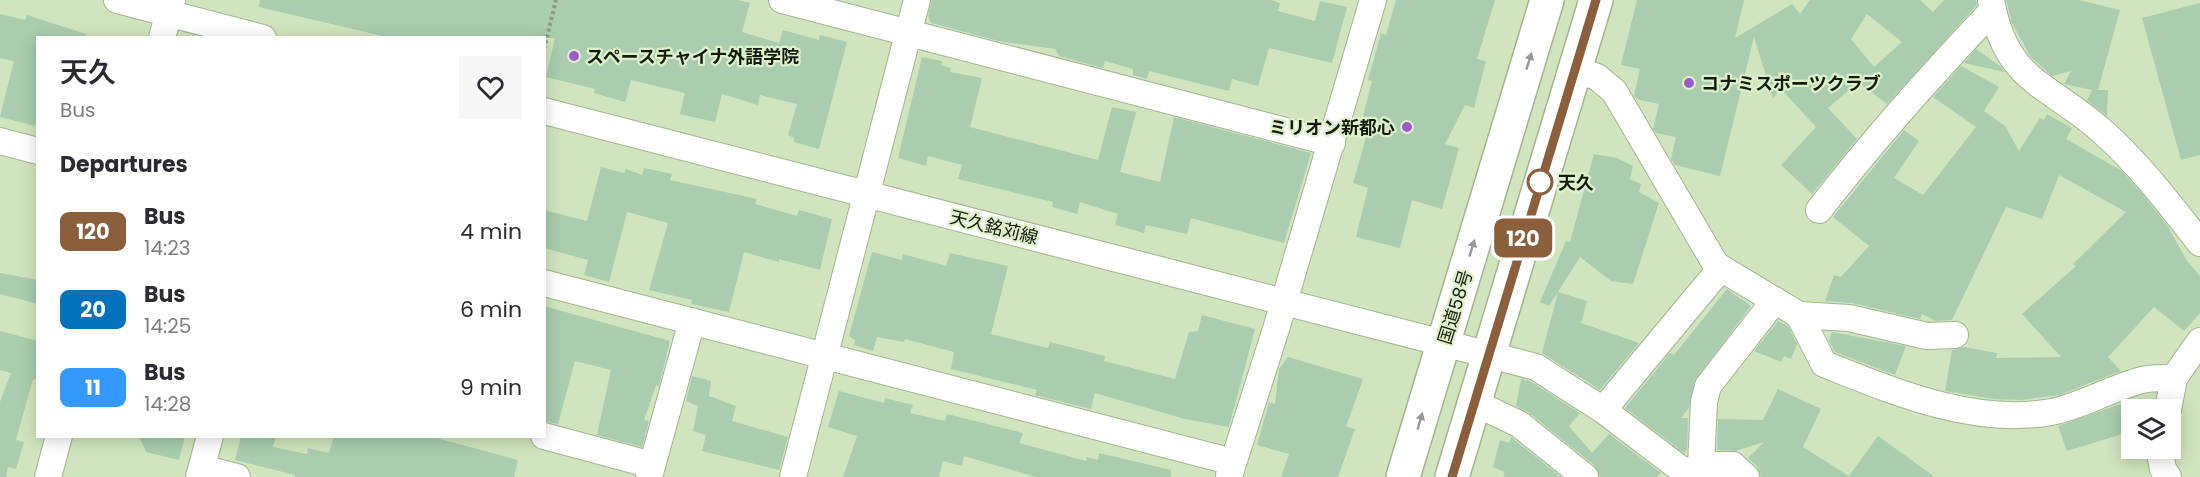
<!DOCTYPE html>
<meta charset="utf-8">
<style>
:root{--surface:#fff;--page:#f7f7f7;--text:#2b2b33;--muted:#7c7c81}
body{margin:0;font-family:Poppins,"Noto Sans JP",sans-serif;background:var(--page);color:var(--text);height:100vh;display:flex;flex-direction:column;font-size:22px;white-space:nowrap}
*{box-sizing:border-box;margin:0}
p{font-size:20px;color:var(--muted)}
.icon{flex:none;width:33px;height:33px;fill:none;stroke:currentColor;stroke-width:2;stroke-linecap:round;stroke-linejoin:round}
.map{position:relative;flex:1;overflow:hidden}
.drawer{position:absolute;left:36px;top:36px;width:510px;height:402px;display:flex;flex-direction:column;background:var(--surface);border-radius:0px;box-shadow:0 3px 15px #0003}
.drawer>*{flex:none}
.badge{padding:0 12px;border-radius:9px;font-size:21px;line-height:39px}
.controls{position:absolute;left:2121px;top:399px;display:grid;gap:12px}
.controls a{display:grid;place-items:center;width:60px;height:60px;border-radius:0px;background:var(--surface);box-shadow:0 3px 15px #0003;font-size:30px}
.map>.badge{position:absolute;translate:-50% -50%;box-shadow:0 0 0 3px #fff}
h2{padding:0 24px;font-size:22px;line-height:54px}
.round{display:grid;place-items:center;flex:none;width:63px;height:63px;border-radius:0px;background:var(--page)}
.head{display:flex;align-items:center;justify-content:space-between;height:102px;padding:0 24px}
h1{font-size:28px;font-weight:600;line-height:45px}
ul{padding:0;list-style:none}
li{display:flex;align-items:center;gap:18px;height:78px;padding:0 24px}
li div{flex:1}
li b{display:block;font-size:22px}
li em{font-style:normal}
li .badge{min-width:66px;font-weight:700;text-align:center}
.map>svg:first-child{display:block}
</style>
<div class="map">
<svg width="2200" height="477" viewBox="0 0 2200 477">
<rect width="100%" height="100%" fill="#d0e5bd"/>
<path fill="#a9cdae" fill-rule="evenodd" d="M 260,0 L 738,0 L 750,3 L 742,32 L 779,43 L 783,30 L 819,40 L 820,35 L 847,42 L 819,149 L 794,142 L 794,138 L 788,135 L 797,104 L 760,95 L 758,105 L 722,94 L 715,122 L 680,114 L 685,93 L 631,80 L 625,102 L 594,93 L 595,89 L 546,77 L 555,38 L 391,38 L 259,7 Z
M 932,0 L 1271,0 L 1280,3 L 1278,11 L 1315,21 L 1320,1 L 1347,7 L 1332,63 L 1269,48 L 1258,86 L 1232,79 L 1229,91 L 1149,71 L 1147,79 L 1133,75 L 1133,69 L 1105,61 L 1103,68 L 1059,56 L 1055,49 L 998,41 L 939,25 L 931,23 L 928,16 Z
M 1396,0 L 1495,0 L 1477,59 L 1486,61 L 1474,108 L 1465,105 L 1445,144 L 1459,148 L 1442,209 L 1412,200 L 1400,248 L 1356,237 L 1368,188 L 1353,183 L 1367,134 L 1359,132 L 1372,81 L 1368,80 L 1381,33 L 1386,35 Z
M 1637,0 L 1744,0 L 1735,38 L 1792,4 L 1800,14 L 1810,0 L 1920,0 L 1933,12 L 1944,0 L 1976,0 L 1977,5 L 1887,104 L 1858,82 L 1828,108 L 1857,139 L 1812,194 L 1781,165 L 1816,127 L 1781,89 L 1773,98 L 1754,37 L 1720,176 L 1675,165 L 1671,159 L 1676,137 L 1656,133 L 1653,129 L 1659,104 L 1636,99 L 1634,95 L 1640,69 L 1621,65 ZM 1867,14 L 1902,42 L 1874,67 L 1851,39 Z
M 2006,0 L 2079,0 L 2120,10 L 2098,90 L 2108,90 L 2107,116 L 2087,100 L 2092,90 L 2064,84 L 2071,71 L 2052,76 L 2030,56 L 2012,23 Z
M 2200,3 L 2200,155 L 2181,160 L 2142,18 Z
M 0,14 L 25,20 L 27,15 L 86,34 L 86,38 L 38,38 L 38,116 L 35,126 L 0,117 L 14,61 L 0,58 Z
M 1976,49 L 2001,67 L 2005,72 L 1964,63 Z
M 922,57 L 942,61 L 941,65 L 951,68 L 950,72 L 982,78 L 970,127 L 1098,160 L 1112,107 L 1136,112 L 1120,172 L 1160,182 L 1174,117 L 1311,153 L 1284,243 L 1191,218 L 1187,234 L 1146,225 L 1144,233 L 1115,225 L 1118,214 L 1080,202 L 1077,214 L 1052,207 L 1053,202 L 958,179 L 962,165 L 928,156 L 926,166 L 898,158 Z
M 1961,66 L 1999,87 L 1984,111 L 2005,126 L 2019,151 L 2040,118 L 2044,120 L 2047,114 L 2072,128 L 2066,139 L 2122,171 L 2143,195 L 2167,225 L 2187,261 L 2200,276 L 2200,313 L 2184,331 L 2154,307 L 2108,357 L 2121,371 L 2059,395 L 2021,400 L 1994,399 L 1945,391 L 1952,350 L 1964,347 L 1997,353 L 1996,358 L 2061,357 L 2022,314 L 2076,266 L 2073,264 L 2126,212 L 2059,175 L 2042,219 L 2006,207 L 1952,320 L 1936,321 L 1922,314 L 1920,319 L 1852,303 L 1825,301 L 1834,275 L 1841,277 L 1869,246 L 1833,217 L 1904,130 L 1919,141 L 1894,178 L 1923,195 L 1976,127 L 1933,97 Z
M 1594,154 L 1617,158 L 1633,166 L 1630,179 L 1641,184 L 1639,192 L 1659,203 L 1633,284 L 1611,281 L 1580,257 L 1549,306 L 1540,302 L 1566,241 L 1570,242 Z
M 601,167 L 624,173 L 626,169 L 642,175 L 644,168 L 672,174 L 670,180 L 757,199 L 755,204 L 797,216 L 799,210 L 832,219 L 820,270 L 779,259 L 779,262 L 744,252 L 729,312 L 691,304 L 692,300 L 649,290 L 668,223 L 627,212 L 609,282 L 584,275 L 588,260 L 544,248 L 544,210 L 587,221 Z
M 872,252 L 902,260 L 903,254 L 946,266 L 950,253 L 1008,266 L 991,334 L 1048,348 L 1050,342 L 1105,356 L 1104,361 L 1175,379 L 1189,332 L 1198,331 L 1202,315 L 1255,329 L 1229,427 L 1185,419 L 1095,393 L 1091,409 L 1035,395 L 1037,390 L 951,369 L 954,352 L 905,339 L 904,342 L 877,337 L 873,351 L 854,345 L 855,340 L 849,336 Z
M 0,273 L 38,280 L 38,304 L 0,294 Z
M 1727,289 L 1751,306 L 1694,382 L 1689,408 L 1681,418 L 1688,418 L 1687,449 L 1684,453 L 1625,408 L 1670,353 L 1674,355 Z
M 1558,292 L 1587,301 L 1581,323 L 1639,343 L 1600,390 L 1542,353 Z
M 544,306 L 670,341 L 659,386 L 656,385 L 644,420 L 649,421 L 642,447 L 597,435 L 611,370 L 575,361 L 558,424 L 544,421 Z
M 1778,321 L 1788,326 L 1797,344 L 1791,359 L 1784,356 L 1781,362 L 1754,351 Z
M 0,331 L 38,341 L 38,380 L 33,379 L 16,440 L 24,442 L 16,469 L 8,467 L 6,477 L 0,477 L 0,402 L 11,373 L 0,370 Z
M 1832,332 L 1906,346 L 1895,375 L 1835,352 L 1829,341 Z
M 1288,357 L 1363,379 L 1346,427 L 1355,429 L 1338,477 L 1281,477 L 1289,454 L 1257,445 L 1269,402 L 1275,404 L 1279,369 Z
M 692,376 L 711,381 L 709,396 L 736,406 L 732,421 L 788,437 L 779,470 L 702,451 L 706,435 L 693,431 L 698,406 L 686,401 Z
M 1521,379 L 1530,381 L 1580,413 L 1569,426 L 1592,453 L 1609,434 L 1661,473 L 1657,477 L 1600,477 L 1594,465 L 1528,412 L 1516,406 Z
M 1778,389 L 1821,409 L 1803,447 L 1849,476 L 1878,436 L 1935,477 L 1761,477 L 1757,466 L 1748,458 L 1764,442 L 1735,451 L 1717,450 L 1718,419 L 1763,420 Z
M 839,391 L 884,403 L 885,398 L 913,405 L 910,413 L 945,421 L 947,414 L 1023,433 L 1019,443 L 1086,461 L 1087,457 L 1098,460 L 1099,453 L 1171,470 L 1171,477 L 1036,477 L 964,456 L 962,466 L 943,461 L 939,477 L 843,477 L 857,436 L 828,427 Z
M 2132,400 L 2132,431 L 2067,451 L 2058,426 Z
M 139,436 L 185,436 L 179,460 L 146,452 Z
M 241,436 L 276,436 L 273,447 L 307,454 L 308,448 L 329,453 L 334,436 L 429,436 L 518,460 L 514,477 L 295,477 L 295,475 L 235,460 Z
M 1511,437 L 1561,477 L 1503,477 L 1505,472 L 1493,467 L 1500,440 L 1509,443 Z"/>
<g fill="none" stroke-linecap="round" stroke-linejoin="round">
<defs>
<path id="minor" d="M 117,0 L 263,38
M 782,0 L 1332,143
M 1991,0 C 2006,84 2049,83 2103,132 C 2140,165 2170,205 2200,243
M 162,38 L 172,0
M 1575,69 L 1597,77 L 1614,91 L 1716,265 L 1799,315 L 1824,364 C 1895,392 1974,426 2051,412 C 2082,406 2111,388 2142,380 C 2152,377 2164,378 2174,378
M 544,111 L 1536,367 L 1603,410 L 1686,473 L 1701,465 L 1733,465 L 1746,477
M 0,141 L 38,151
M 1819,210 C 1873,140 1932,74 1993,10
M 544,283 L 1233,462
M 1799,315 L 1849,318 L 1927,336 L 1955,335
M 1475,403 L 1519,424 L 1585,477
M 1603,410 L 1721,268
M 2168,410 L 2174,378 L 2200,341
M 544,436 L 652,465
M 2159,448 L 2163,469 L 2168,477
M 1701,465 L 1704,402 L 1708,386 L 1775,300
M 202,468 L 237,477
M 1229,476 L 1276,329 L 1373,0
M 48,477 L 59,436
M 199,477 L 210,436
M 649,477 L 692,321
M 793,477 L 917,0"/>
<path id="highway" d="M 1403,477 L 1547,0
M 1452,477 L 1596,0"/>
</defs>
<use href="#minor" stroke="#a1b58f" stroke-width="28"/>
<use href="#highway" stroke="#a1b58f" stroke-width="36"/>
<path stroke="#8b9b7c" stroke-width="4" stroke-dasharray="3 3" stroke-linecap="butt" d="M 544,49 L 556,0"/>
<use href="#minor" stroke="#fff" stroke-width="26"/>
<use href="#highway" stroke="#fff" stroke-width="33"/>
</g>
<defs><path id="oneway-solid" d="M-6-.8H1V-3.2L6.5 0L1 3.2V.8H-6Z" transform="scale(1.5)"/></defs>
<g fill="#969993">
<use href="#oneway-solid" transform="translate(1529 61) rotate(-73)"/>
<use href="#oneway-solid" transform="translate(1472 248) rotate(-73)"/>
<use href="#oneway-solid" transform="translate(1420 421) rotate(-74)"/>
</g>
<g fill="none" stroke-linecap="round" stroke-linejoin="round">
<defs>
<path id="line" d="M 1452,477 L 1596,0"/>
</defs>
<use href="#line" stroke="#fff" stroke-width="14"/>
<use href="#line" stroke="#8b5e3c" stroke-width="9"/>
</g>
<g fill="#9f59ce" stroke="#ddf2ca" stroke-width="2">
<circle cx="574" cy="56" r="6"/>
<circle cx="1689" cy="83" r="6"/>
<circle cx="1407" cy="127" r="6"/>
</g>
<circle fill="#fff" stroke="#8b5e3c" stroke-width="3" cx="1540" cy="182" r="12"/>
<g text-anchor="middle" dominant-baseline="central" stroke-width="4.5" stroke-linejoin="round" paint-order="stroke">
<g font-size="18" font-weight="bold" fill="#151c0e" stroke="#ddf2ca" text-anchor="start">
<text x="586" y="56">スペースチャイナ外語学院</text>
<text x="1701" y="83">コナミスポーツクラブ</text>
<text x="1395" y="127" text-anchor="end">ミリオン新都心</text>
</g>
<g font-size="18" font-weight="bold" fill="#151c0e" stroke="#ddf2ca" text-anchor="start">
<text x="1558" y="182">天久</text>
</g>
<g font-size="18" fill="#151c0e" stroke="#ddf2ca">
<text transform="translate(994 227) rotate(14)">天久銘苅線</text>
<text transform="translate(1455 307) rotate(-73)">国道58号</text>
</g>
</g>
</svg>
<div class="controls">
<a><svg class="icon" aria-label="layers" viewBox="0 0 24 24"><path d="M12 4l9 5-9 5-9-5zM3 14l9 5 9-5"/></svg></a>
</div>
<b class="badge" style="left:1523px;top:238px;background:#8b5e3c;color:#fff">120</b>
<section class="drawer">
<div class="head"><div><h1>天久</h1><p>Bus</p></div><a class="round"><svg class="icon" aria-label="heart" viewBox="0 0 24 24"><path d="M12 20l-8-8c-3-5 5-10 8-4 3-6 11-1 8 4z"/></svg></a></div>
<h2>Departures</h2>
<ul>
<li><span class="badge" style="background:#8b5e3c;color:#fff">120</span><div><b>Bus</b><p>14:23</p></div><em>4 min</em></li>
<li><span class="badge" style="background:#0072bc;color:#fff">20</span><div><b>Bus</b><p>14:25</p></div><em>6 min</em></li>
<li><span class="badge" style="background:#39f;color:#fff">11</span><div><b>Bus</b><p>14:28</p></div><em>9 min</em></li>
</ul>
</section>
</div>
